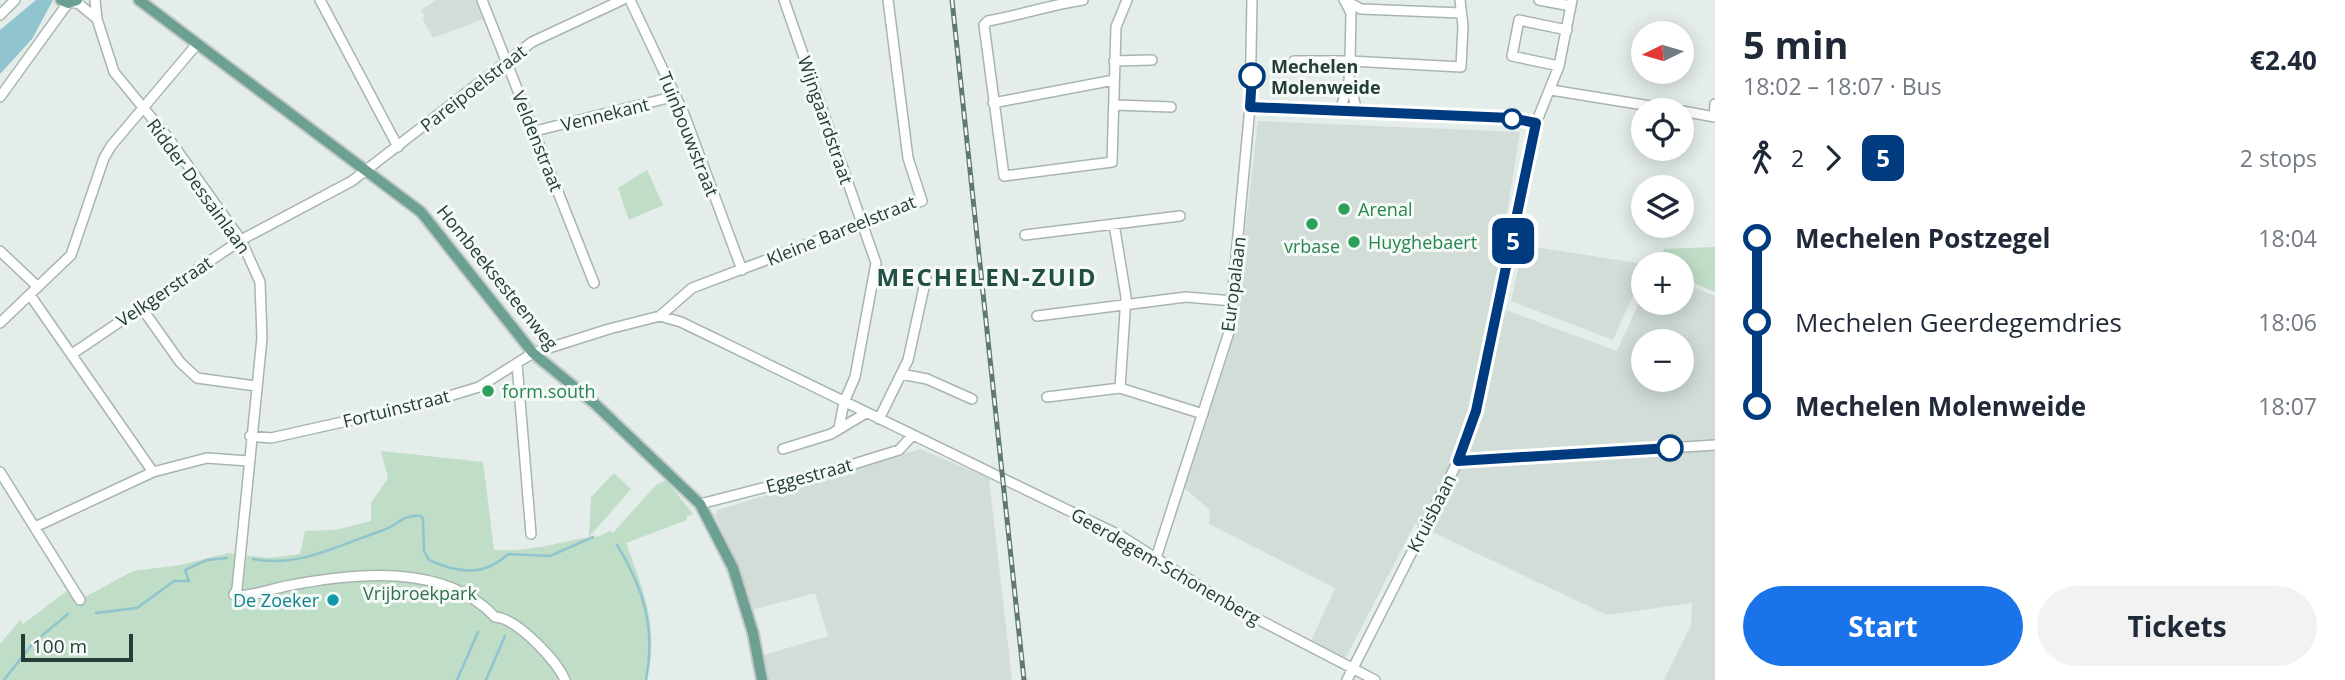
<!DOCTYPE html>
<meta charset="utf-8">
<style>
:root{--surface:#fff;--page:#f2f2f3;--text:#1f2937;--muted:#747a83;--accent:#1a73e8}
body{margin:0;font-family:"Open Sans",sans-serif;background:var(--page);color:var(--text);height:100vh;display:flex;flex-direction:column;font-size:26px;white-space:nowrap}
*{box-sizing:border-box;margin:0}
p{font-size:23px;color:var(--muted)}
.icon{flex:none;width:38px;height:38px;fill:none;stroke:currentColor;stroke-width:2;stroke-linecap:round;stroke-linejoin:round}
.map{position:relative;flex:1;overflow:hidden}
.side{display:flex;flex-direction:column;background:var(--surface);width:630px}
.side>*{flex:none}
.badge{padding:0 14px;border-radius:10px;font-size:24px;line-height:46px}
.needle{width:46px;rotate:265deg}
.controls{position:absolute;left:1631px;top:21px;display:grid;gap:14px}
.controls a{display:grid;place-items:center;width:63px;height:63px;border-radius:50%;background:var(--surface);box-shadow:0 4px 18px #0003;font-size:35px}
.scale{position:absolute;left:21px;bottom:18px;width:112px;box-sizing:border-box;padding-left:7px;border:4px solid #243e37;border-top:0;font-size:19px;line-height:24px;white-space:nowrap;color:#243e37;-webkit-text-stroke:5px #f5f9f7;paint-order:stroke}
.map>.badge{position:absolute;translate:-50% -50%;box-shadow:0 0 0 4px #fff}
.legs{display:flex;align-items:center;gap:10px;height:77px;padding:0 28px;font-size:23px}
.legs p{margin-inline-start:auto}
.summary{display:flex;align-items:center;justify-content:space-between;height:119px;padding:0 28px}
h1{font-size:38px;font-weight:700;line-height:52px}
.primary-button{display:flex;gap:14px;margin-top:auto;padding:14px 28px}
.primary-button a{flex:1;height:80px;border-radius:42px;background:var(--accent);color:#fff;font-size:28px;font-weight:700;line-height:80px;text-align:center}
.primary-button a+a{background:var(--page);color:var(--text)}
ul{padding:0 28px;list-style:none}
li{display:flex;align-items:center;gap:24px;height:84px;font-size:26px}
li i{display:grid;place-items:center;width:10px;height:100%;margin:0 9px;background:currentColor}
li i::after{content:'';width:18px;height:18px;margin:-9px;border:5px solid;border-radius:50%;background:var(--surface)}
li p{margin-inline-start:auto}
li:first-child i{background:linear-gradient(#0000 50%,currentColor 0)}
li:last-child i{background:linear-gradient(currentColor 50%,#0000 0)}
main{display:flex;flex:1;min-height:0}
.map>svg:first-child{display:block}
</style>
<main>
<div class="map">
<svg width="1715" height="680" viewBox="0 0 1715 680">
<rect width="100%" height="100%" fill="#e4ede9"/>
<path fill="#d2ddd8" fill-rule="evenodd" d="M 436,0 L 476,0 L 484,19 L 433,38 L 422,18 L 425,16 L 421,10 Z
M 1258,121 L 1520,132 L 1492,305 L 1617,351 L 1643,294 L 1643,303 L 1682,303 L 1682,282 L 1715,296 L 1715,680 L 1664,680 L 1691,625 L 1692,603 L 1607,615 L 1415,524 L 1345,659 L 1311,641 L 1335,588 L 1209,524 L 1210,510 L 1184,488 L 1232,342 ZM 1643,341 L 1682,341 L 1682,380 L 1643,380 Z
M 1523,245 L 1643,264 L 1643,273 L 1613,340 L 1511,301 Z
M 920,449 L 989,478 L 1012,680 L 768,680 L 764,655 L 828,636 L 815,593 L 752,610 L 739,568 L 715,515 L 718,510 Z"/>
<path fill="#bfddc7" d="M 647,170 L 663,205 L 629,220 L 618,188 Z
M 1715,247 L 1715,292 L 1682,278 L 1682,264 L 1659,264 L 1664,249 Z
M 381,451 L 483,462 L 494,550 C 525,552 549,545 579,539 C 594,536 593,540 610,531 L 613,533 L 656,485 L 666,480 L 693,514 L 686,517 L 687,520 L 626,543 C 644,593 659,625 647,680 L 0,680 L 0,644 L 21,619 L 22,625 L 68,590 L 76,602 L 133,571 L 181,565 L 228,553 L 268,558 L 300,554 L 305,531 L 335,530 L 371,521 L 371,503 L 388,478 Z
M 614,473 L 631,489 L 589,537 L 591,497 Z"/>
<path fill="#90c4ce" d="M 36,0 L 53,0 L 32,39 L 0,74 L 0,30 Z"/>
<g fill="none" stroke-linecap="round" stroke-linejoin="round">
<path stroke="#90c4ce" stroke-width="2.5" d="M 617,545 C 644,588 656,630 646,680
M 253,559 C 299,568 339,545 381,531 C 397,526 402,514 421,516 L 423,519 L 424,551 L 429,560 C 458,573 484,577 508,554 L 550,556 L 593,537
M 96,613 L 137,608 L 174,581 L 189,581 L 185,570 L 207,560 L 227,558
M 4,680 L 33,643 L 68,614
M 457,680 L 478,632
M 486,680 L 505,636"/>
<defs>
<path id="minor" d="M 95,0 L 97,19 L 114,72 L 169,139 L 241,240 L 260,282 L 262,338 L 237,589 L 234,595 C 246,598 272,589 286,586 C 352,573 444,562 495,617 C 517,618 557,661 565,680
M 320,0 L 398,147
M 482,0 L 594,283
M 630,0 L 684,114 L 742,270
M 784,0 L 876,263 L 855,377 L 844,402 L 839,428
M 1083,0 C 1050,5 1021,15 988,21 L 984,25 L 1004,176 L 1112,162 L 1116,27 L 1127,0
M 1344,0 L 1361,9 L 1461,13
M 1539,0 L 1571,6
M 72,2 L 79,4 L 96,18
M 0,15 L 15,0
M 1114,61 L 1152,60
M 1294,61 L 1350,61 L 1351,13 L 1345,1
M 1559,66 L 1512,56 L 1519,20 L 1567,30
M 1350,83 L 1357,112
M 1551,90 L 1675,110
M 0,97 L 68,3
M 993,103 L 1114,80
M 1115,105 L 1171,107
M 1250,107 L 1511,118 L 1536,123
M 1340,111 L 1349,81 L 1350,61 L 1461,67 L 1463,26 L 1460,0
M 1682,111 L 1715,117
M 1714,117 L 1715,104
M 535,131 L 676,96
M 1114,224 L 1126,297 L 1120,388
M 1025,235 L 1180,216
M 0,251 L 38,287
M 30,295 L 153,472
M 141,307 L 180,362 L 197,378 L 256,386
M 660,316 L 692,288 L 922,201 L 908,158 L 888,0
M 1037,316 L 1186,297 L 1233,301
M 0,323 L 71,255 L 104,158 L 111,146 L 197,44
M 72,354 L 241,240 L 352,181 L 532,42 L 622,0
M 517,364 L 531,534
M 901,374 L 927,379 L 972,399
M 1047,397 L 1120,388 L 1203,414
M 879,419 L 908,360 L 926,278
M 250,436 L 271,438 L 423,404 L 479,387 L 533,353 L 609,329 L 660,316 L 681,322 L 1121,536 L 1225,602 L 1375,680
M 783,449 L 831,434 L 866,413
M 1458,461 L 1715,445
M 0,472 L 80,600
M 700,504 L 841,468 L 899,450 L 912,436
M 35,527 L 153,472 L 207,458 L 248,461
M 1156,558 L 1229,332 L 1250,107 L 1252,0
M 1347,680 L 1458,461 L 1476,411 L 1536,123 L 1559,66 L 1572,0"/>
<path id="major" d="M 61,0 L 68,3 L 77,0
M 139,0 L 421,212 L 533,353 L 594,403 L 700,504 L 733,568 L 753,633 L 762,680"/>
</defs>
<use href="#minor" stroke="#a7b5b0" stroke-width="12"/>
<use href="#major" stroke="#c2c9c7" stroke-width="14"/>
<use href="#minor" stroke="#fff" stroke-width="9"/>
<use href="#major" stroke="#6ba093" stroke-width="10"/>
<defs>
<path id="rail" d="M 952,0 L 1024,680"/>
</defs>
<use href="#rail" stroke="#5f7972" stroke-width="5"/>
<use href="#rail" stroke="#f5f9f7" stroke-width="2.5" stroke-dasharray="8" stroke-linecap="butt"/>
</g>
<g fill="none" stroke-linecap="round" stroke-linejoin="round">
<defs>
<path id="line-1" d="M 1252,76 L 1250,107 L 1511,118 L 1536,123 L 1476,411 L 1458,461 L 1670,448"/>
</defs>
<use href="#line-1" stroke="#fff" stroke-width="16"/>
<use href="#line-1" stroke="#003b80" stroke-width="10"/>
</g>
<g fill="#fff" stroke="#003b80" stroke-width="3.5">
<circle cx="1252" cy="76" r="12"/>
<circle cx="1512" cy="119" r="9"/>
<circle cx="1670" cy="448" r="12"/>
</g>
<g fill="#2e9e5b" stroke="#f5f9f7" stroke-width="2.5">
<circle cx="1344" cy="209" r="7"/>
<circle cx="1312" cy="224" r="7"/>
<circle cx="1354" cy="242" r="7"/>
<circle cx="488" cy="391" r="7"/>
</g>
<circle fill="#0f9aa8" stroke="#f5f9f7" stroke-width="2.5" cx="333" cy="600" r="7"/>
<g text-anchor="middle" dominant-baseline="central" stroke-width="6" stroke-linejoin="round" paint-order="stroke">
<g font-size="18" font-weight="bold" fill="#243e37" stroke="#f5f9f7" text-anchor="start">
<text x="1271" y="66">Mechelen<tspan x="1271" dy="21">Molenweide</tspan></text>
</g>
<g font-size="18" fill="#243e37" stroke="#f5f9f7">
<text transform="translate(473 88) rotate(-38)">Pareipoelstraat</text>
<text transform="translate(605 114) rotate(-14)">Vennekant</text>
<text transform="translate(826 120) rotate(71)">Wijngaardstraat</text>
<text transform="translate(689 134) rotate(68)">Tuinbouwstraat</text>
<text transform="translate(538 141) rotate(68)">Veldenstraat</text>
<text transform="translate(199 186) rotate(54)">Ridder Dessainlaan</text>
<text transform="translate(841 230) rotate(-22)">Kleine Bareelstraat</text>
<text transform="translate(498 277) rotate(51)">Hombeeksesteenweg</text>
<text transform="translate(1233 284) rotate(-83)">Europalaan</text>
<text transform="translate(164 291) rotate(-34)">Velkgerstraat</text>
<text transform="translate(396 408) rotate(-14)">Fortuinstraat</text>
<text transform="translate(809 475) rotate(-15)">Eggestraat</text>
<text transform="translate(1431 513) rotate(-63)">Kruisbaan</text>
<text transform="translate(1166 566) rotate(30)">Geerdegem-Schonenberg</text>
</g>
<g font-size="18" fill="#27864d" stroke="#f5f9f7" text-anchor="start">
<text x="1358" y="209">Arenal</text>
<text x="1368" y="242">Huyghebaert</text>
<text x="1312" y="246" text-anchor="middle">vrbase</text>
<text x="502" y="391">form.south</text>
</g>
<g font-size="18" fill="#31724b" stroke="#f5f9f7">
<text x="420" y="593">Vrijbroekpark</text>
</g>
<g font-size="18" fill="#0d838f" stroke="#f5f9f7" text-anchor="end">
<text x="319" y="600">De Zoeker</text>
</g>
<g font-size="24" font-weight="bold" letter-spacing="2" fill="#214f44" stroke="#f5f9f7">
<text x="987" y="276">MECHELEN-ZUID</text>
</g>
</g>
</svg>
<div class="controls">
<a><svg class="needle" viewBox="-14 -14 28 28"><path d="M0-13l5 13h-10z" fill="#e53935"/><path d="M0 13l5-13h-10z" fill="#747a83"/></svg></a>
<a><svg class="icon" aria-label="locate" viewBox="0 0 24 24"><circle cx="12" cy="12" r="6"/><path d="M12 2v4M12 18v4M2 12h4M18 12h4"/></svg></a>
<a><svg class="icon" aria-label="layers" viewBox="0 0 24 24"><path d="M12 4l9 5-9 5-9-5zM3 14l9 5 9-5"/></svg></a>
<a>+</a>
<a>−</a>
</div>
<div class="scale">100 m</div>
<b class="badge" style="left:1513px;top:241px;background:#003b80;color:#fff">5</b>
</div>
<section class="side">
<div class="summary"><div><h1>5 min</h1><p>18:02 – 18:07 · Bus</p></div><b>€2.40</b></div>
<div class="legs"><svg class="icon" aria-label="walk" viewBox="0 0 24 24"><circle cx="13" cy="4" r="2"/><path d="M13 8l-2 6 4 7M11 14l-3 7M7 12l3-4h3l4 4"/></svg>2<svg class="icon" aria-label="forward" viewBox="0 0 24 24"><path d="M9 5l7 7-7 7"/></svg><b class="badge" style="background:#003b80;color:#fff">5</b><p>2 stops</p></div>
<ul>
<li><i style="color:#003b80"></i><b>Mechelen Postzegel</b><p>18:04</p></li>
<li><i style="color:#003b80"></i><span>Mechelen Geerdegemdries</span><p>18:06</p></li>
<li><i style="color:#003b80"></i><b>Mechelen Molenweide</b><p>18:07</p></li>
</ul>
<div class="primary-button"><a>Start</a><a>Tickets</a></div>
</section>
</main>
